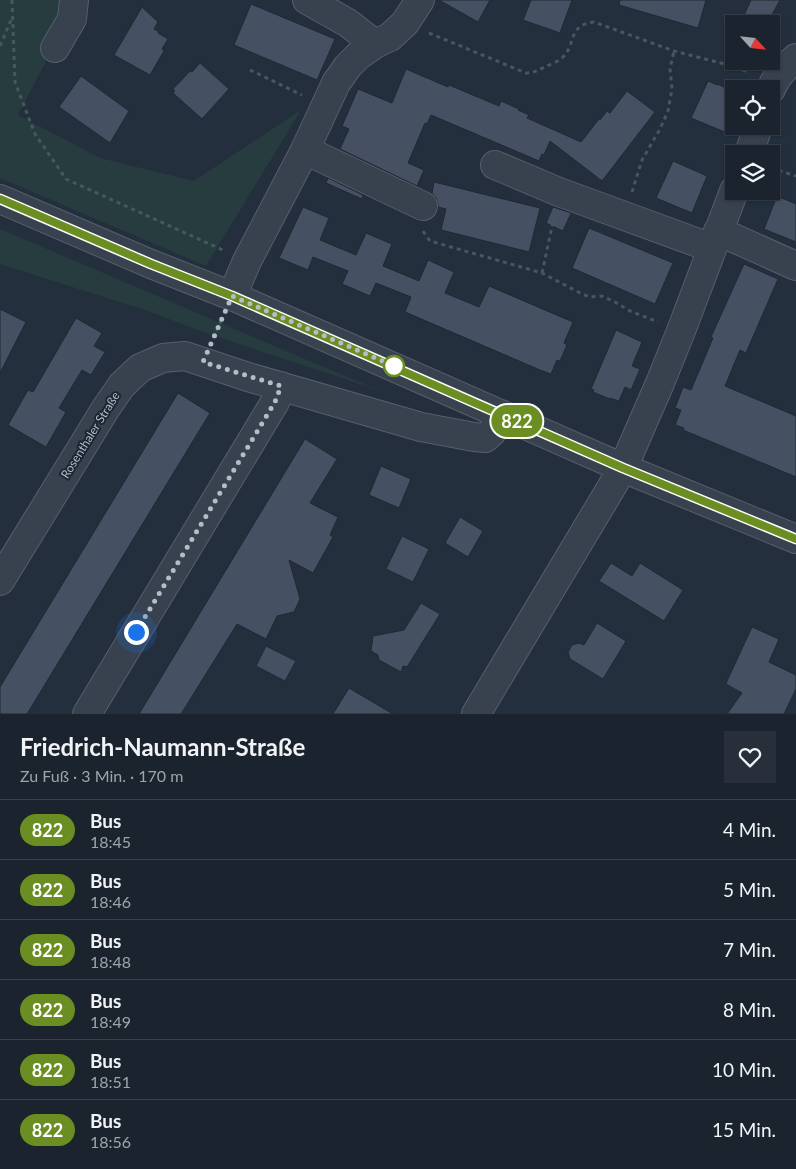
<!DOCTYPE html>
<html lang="de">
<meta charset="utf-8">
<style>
:root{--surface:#1b232e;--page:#282f3a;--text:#f1f3f6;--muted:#a0a4aa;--line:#39404a}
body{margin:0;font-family:Lato,sans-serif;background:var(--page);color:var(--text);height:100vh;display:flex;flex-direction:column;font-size:19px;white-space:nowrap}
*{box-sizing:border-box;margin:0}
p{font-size:16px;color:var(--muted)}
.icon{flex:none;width:28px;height:28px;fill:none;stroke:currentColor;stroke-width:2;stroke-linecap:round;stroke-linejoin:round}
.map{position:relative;height:714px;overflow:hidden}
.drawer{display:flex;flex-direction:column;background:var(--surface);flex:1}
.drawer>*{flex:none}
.badge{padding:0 10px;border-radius:16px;font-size:18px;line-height:32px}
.needle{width:32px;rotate:117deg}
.buttons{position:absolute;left:725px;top:15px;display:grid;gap:10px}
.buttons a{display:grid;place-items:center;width:55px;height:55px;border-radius:0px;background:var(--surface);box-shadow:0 1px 4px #0004,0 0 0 1px var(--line);font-size:25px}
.you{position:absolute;width:25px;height:25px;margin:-12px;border:4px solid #fff;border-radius:50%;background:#1a73e8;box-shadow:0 0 0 8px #1a73e833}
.map>.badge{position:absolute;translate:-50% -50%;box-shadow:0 0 0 2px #fff}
.round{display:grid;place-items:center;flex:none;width:52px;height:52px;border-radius:0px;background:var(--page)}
.summary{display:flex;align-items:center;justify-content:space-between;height:85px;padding:0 20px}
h1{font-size:24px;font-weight:700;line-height:38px}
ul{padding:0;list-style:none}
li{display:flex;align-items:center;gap:15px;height:60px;padding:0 20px;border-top:1px solid var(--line)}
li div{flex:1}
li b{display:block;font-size:19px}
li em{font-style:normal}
li .badge{min-width:55px;font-weight:700;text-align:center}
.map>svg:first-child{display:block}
</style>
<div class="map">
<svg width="796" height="714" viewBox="0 0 796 714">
<rect width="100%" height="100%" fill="#242f3e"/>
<path fill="#263c3f" d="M 0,0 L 78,0 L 18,115 L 100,158 L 194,181 L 301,110 L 206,266 L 0,178 Z
M 0,229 L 378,390 L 200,331 L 148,311 L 0,264 Z"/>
<path fill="#455162" stroke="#1f2835" d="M 439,0 L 490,0 L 478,22 Z
M 531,0 L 572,0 L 560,33 L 523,20 Z
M 620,0 L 706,0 L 698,28 L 619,5 Z
M 751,0 L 780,0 L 767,24 L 740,24 Z
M 251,4 L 335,39 L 317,80 L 234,45 Z
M 142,7 L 158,22 L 154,29 L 159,32 L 158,33 L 168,39 L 162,49 L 164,51 L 150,75 L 114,55 Z
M 200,63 L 229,89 L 202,119 L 173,93 L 175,91 L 173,89 L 190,71 L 192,72 Z
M 406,69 L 448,87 L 449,85 L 499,106 L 501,101 L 519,109 L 518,110 L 529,115 L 527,118 L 581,142 L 599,119 L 600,120 L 607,111 L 610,113 L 627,91 L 655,112 L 602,181 L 550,141 L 544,155 L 542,154 L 539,161 L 431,115 L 427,124 L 425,123 L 408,163 L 424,170 L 417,186 L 340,149 L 349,129 L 342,126 L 358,89 L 392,103 Z
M 81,76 L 129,111 L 110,143 L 59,107 Z
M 708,81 L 717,85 L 717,84 L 734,91 L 734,118 L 727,133 L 691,118 Z
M 673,161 L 707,176 L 692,213 L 656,198 Z
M 328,178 L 363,195 L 362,199 L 326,183 Z
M 434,182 L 540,208 L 529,252 L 441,230 L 446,209 L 438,207 L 438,204 L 436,198 L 432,193 Z
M 777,196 L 796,204 L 796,242 L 764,229 Z
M 303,207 L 329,218 L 320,240 L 356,255 L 366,233 L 392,244 L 383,266 L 419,281 L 428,260 L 454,272 L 445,293 L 479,307 L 489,286 L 573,322 L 564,343 L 567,345 L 560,361 L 557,360 L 551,374 L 540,370 L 405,312 L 411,297 L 376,283 L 370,296 L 342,284 L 348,271 L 313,257 L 308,270 L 279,258 Z
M 553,207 L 571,213 L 563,231 L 546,223 Z
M 589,228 L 673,263 L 655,304 L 572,268 Z
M 744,264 L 778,279 L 746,353 L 740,350 L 725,386 L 796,416 L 796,477 L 683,430 L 684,428 L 675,425 L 681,410 L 675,408 L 683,387 L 691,390 L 713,338 L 711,337 Z
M 0,309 L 26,322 L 0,373 Z
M 76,318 L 102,333 L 94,346 L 105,352 L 91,375 L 82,370 L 59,408 L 66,412 L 46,447 L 8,425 L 28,390 L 33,392 Z
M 616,330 L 642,342 L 632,366 L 640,369 L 631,390 L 625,387 L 619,401 L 610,398 L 610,399 L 593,392 L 594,390 L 591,389 Z
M 178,393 L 210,413 L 27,714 L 0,714 L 0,687 Z
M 305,439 L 337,459 L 310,503 L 338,517 L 330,535 L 333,537 L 313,573 L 289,560 L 300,599 L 294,612 L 277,616 L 266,639 L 237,624 L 181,714 L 139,714 Z
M 381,466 L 411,479 L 399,508 L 369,495 Z
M 460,517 L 483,531 L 468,557 L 445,543 Z
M 402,536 L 429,549 L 413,582 L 386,569 Z
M 611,563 L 632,576 L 640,563 L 683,590 L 664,621 L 599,581 Z
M 421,603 L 440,614 L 407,667 L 403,666 L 401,672 L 379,660 L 378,655 L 371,651 L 373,636 L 404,630 Z
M 597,623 L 626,641 L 603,679 L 570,659 L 568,652 L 572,645 L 579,643 L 584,645 Z
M 752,627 L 779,639 L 769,662 L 796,675 L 796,689 L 784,714 L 727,714 L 742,693 L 726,684 L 727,681 Z
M 266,646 L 296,661 L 285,681 L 256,666 Z
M 349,688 L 393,714 L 333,714 Z"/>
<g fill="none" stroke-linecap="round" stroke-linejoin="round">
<defs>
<path id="minor" d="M 307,0 L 348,23 L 375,44
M 55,48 L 72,19 L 74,0
M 771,89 C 776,76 786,66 796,58
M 305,150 L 423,206
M 749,154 L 758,126
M 495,165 L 559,192 L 712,248
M 0,199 L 151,264 L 232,296 L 623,468 L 796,539
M 718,231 L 796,266
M 232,296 L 247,261 L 305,150 L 336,83 L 348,66 L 358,56 L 375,44 L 390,37 L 405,23 L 420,0
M 0,581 L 106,408 L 122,385 L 140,368 L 163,358 L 185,356 L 248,377 L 421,427 L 474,437 L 485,438 L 492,432 L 501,414
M 87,714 L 275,402 L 281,386
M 476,714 L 623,468 L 660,383 L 681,331 L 734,191"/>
</defs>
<use href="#minor" stroke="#565f6c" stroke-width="30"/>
<path stroke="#44595c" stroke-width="3" stroke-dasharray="4 4" stroke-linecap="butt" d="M 12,0 L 15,82 L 35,134 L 66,179 L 225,251
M 429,33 L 526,73 C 534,73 538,70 545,67 C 550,64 558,62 562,58 C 577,44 567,25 594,22 L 674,51 L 736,67 L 750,73
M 0,46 L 11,20
M 250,70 L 302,95
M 771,168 L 796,176
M 632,192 L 642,160 L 660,129 L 668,111 L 672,89 L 670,69 L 674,51
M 423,231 L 430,241 L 542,273 L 582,294 L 590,297 L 602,296 L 615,302 L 630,311 L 658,322
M 542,273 L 554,217
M 213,338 L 222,319"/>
<use href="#minor" stroke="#38414e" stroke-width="28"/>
</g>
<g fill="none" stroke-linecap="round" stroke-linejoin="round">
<defs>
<path id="line" d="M 0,199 L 151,264 L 232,296 L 623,468 L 796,539"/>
</defs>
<use href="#line" stroke="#fff" stroke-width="11"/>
<use href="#line" stroke="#6b8e23" stroke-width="8"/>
<path stroke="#b4bcc9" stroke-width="5" stroke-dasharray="0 9" d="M 136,632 L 275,402 L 281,386 L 203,362 L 232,296 L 394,366"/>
</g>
<circle fill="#fff" stroke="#6b8e23" stroke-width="2.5" cx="394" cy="366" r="10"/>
<g text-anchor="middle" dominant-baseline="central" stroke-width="4" stroke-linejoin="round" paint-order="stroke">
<g font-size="12" fill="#b4bcc9" stroke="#1d2633">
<text transform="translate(90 435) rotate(-58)">Rosenthaler Straße</text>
</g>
</g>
</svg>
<div class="buttons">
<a><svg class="needle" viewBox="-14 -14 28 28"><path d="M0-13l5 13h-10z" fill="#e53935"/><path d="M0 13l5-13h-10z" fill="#a0a4aa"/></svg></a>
<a><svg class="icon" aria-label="locate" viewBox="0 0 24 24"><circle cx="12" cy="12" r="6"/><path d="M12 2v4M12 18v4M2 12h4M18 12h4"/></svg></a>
<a><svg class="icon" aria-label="layers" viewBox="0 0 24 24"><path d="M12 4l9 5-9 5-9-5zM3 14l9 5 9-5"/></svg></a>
</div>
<div class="you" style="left:136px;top:632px"></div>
<b class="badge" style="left:517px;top:421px;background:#6b8e23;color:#fff">822</b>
</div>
<section class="drawer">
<div class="summary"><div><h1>Friedrich-Naumann-Straße</h1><p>Zu Fuß · 3 Min. · 170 m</p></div><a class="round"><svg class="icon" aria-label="heart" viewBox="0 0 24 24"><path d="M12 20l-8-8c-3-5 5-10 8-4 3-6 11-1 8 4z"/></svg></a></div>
<ul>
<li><span class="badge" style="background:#6b8e23;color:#fff">822</span><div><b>Bus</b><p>18:45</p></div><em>4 Min.</em></li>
<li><span class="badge" style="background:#6b8e23;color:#fff">822</span><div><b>Bus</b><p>18:46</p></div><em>5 Min.</em></li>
<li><span class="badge" style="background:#6b8e23;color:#fff">822</span><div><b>Bus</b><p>18:48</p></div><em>7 Min.</em></li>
<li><span class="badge" style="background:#6b8e23;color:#fff">822</span><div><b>Bus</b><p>18:49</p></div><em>8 Min.</em></li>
<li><span class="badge" style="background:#6b8e23;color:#fff">822</span><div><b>Bus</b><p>18:51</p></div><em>10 Min.</em></li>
<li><span class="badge" style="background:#6b8e23;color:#fff">822</span><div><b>Bus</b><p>18:56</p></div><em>15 Min.</em></li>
</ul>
</section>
